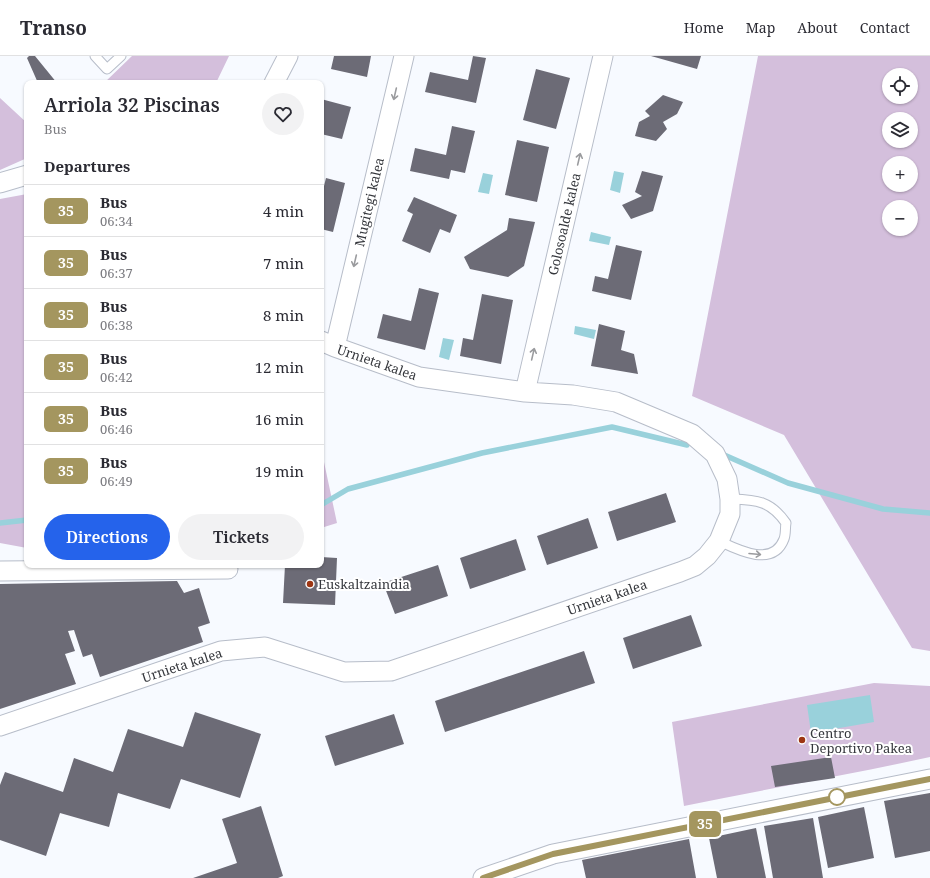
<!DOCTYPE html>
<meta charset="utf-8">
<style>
:root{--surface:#fff;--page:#f2f2f3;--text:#2b2b33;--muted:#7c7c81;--line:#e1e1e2;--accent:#2563eb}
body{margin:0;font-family:"Noto Serif",serif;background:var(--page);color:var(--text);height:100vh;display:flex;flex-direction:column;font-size:15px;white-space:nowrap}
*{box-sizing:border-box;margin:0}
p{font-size:13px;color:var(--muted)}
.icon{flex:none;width:22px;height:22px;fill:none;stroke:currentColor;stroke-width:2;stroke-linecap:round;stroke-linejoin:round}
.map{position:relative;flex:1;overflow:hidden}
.details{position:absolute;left:24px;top:24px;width:300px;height:488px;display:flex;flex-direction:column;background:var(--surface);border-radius:8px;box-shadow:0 1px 3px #0004}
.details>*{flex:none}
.badge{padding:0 8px;border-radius:6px;font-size:14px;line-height:26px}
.controls{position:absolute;left:882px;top:12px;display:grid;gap:8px}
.controls a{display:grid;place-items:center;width:36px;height:36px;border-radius:50%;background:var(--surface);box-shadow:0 1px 3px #0004;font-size:20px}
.map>.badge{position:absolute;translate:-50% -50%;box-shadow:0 0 0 2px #fff}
h2{padding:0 20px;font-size:15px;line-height:36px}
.round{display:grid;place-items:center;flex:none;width:42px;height:42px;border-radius:21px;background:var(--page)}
.head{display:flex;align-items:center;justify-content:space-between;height:68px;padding:0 20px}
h1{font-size:19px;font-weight:600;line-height:30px}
.primary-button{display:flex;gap:8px;margin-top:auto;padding:8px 20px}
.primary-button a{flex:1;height:46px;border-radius:24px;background:var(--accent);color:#fff;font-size:16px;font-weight:600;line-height:46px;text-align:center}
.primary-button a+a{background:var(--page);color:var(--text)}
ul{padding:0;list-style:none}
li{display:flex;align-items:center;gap:12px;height:52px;padding:0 20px;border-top:1px solid var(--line)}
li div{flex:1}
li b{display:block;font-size:15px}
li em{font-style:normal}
li .badge{min-width:44px;font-weight:700;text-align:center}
header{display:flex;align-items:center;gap:24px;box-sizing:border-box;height:56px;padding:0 20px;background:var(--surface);border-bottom:1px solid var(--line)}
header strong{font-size:19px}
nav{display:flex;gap:22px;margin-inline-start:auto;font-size:14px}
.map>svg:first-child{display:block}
</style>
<header>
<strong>Transo</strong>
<nav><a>Home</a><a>Map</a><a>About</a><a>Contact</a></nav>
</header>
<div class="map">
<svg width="930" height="822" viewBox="0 0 930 822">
<rect width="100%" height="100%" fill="#f7faff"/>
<path fill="#d4bfdc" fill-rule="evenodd" d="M 132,0 L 229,0 L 216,27 L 104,27 Z
M 758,0 L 930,0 L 930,595 L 912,592 L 784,379 L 692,340 ZM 889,19 L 911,19 L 911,41 L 889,41 ZM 889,63 L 911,63 L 911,85 L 889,85 ZM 889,107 L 911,107 L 911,129 L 889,129 ZM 889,151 L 911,151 L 911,173 L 889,173 Z
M 0,42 L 27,67 L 27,102 L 0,114 Z
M 27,138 L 27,492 L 0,487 L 0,143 Z
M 321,404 L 324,406 L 337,467 L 321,472 Z
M 874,627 L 930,630 L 930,701 C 848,719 766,733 684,750 L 672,666 Z"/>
<path fill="#99d1db" d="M 614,115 L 624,117 L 620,137 L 610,134 Z
M 483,117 L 493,119 L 489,138 L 478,136 Z
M 591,176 L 611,181 L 609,189 L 589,185 Z
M 575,270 L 596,274 L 594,283 L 574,278 Z
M 443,282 L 454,284 L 449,304 L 439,301 Z
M 870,639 L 874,666 L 811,677 L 807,649 Z"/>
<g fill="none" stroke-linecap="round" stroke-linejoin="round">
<path stroke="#99d1db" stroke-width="5.5" d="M 722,398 L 788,427 L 883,453 L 930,457
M 321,449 L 348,433 L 482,397 L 612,371 L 687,389
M 0,467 L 27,464"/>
</g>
<path fill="#6c6b76" d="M 29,0 L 35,0 L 57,27 L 38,27 L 27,2 Z
M 334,0 L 371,0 L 367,21 L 331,13 Z
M 473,0 L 486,2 L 476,47 L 425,36 L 430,16 L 468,24 Z
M 651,0 L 701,0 L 697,13 Z
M 536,13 L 570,22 L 556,73 L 523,64 Z
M 663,39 L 683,46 L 677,58 L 663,66 L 667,73 L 656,85 L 635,80 L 639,66 L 650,60 L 645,55 Z
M 321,43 L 351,51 L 342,83 L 321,78 Z
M 452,70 L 475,75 L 465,117 L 451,114 L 449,123 L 410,115 L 415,92 L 446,99 Z
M 517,84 L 549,91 L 537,146 L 505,139 Z
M 642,115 L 663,120 L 653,155 L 631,163 L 622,149 L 642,140 L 635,136 Z
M 326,122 L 345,127 L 333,176 L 321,173 L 321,142 Z
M 414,141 L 457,159 L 450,177 L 440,173 L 430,197 L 402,185 L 413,158 L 407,155 Z
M 509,162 L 535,166 L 524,210 L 508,221 L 470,213 L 464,201 L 507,174 Z
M 616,189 L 642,195 L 631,244 L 592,235 L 595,220 L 608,223 Z
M 419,232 L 439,237 L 425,294 L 377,282 L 383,258 L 411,265 Z
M 482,238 L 513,244 L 501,308 L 460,300 L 463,282 L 473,284 Z
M 599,268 L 625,275 L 621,294 L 634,298 L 638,318 L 591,310 Z
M 666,437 L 676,466 L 617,485 L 608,456 Z
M 588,462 L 598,492 L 547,509 L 537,480 Z
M 516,483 L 526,514 L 470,533 L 460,502 Z
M 321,501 L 337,502 L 335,549 L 283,547 L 285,509 L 321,509 Z
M 438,509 L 448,540 L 395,558 L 383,527 Z
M 177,525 L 184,537 L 199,532 L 210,567 L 198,571 L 203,586 L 100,621 L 92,598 L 83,601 L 74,574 L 68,575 L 75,595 L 65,598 L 76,628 L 0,653 L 0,528 Z
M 691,559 L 702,590 L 633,613 L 623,582 Z
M 584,595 L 595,627 L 445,676 L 435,645 Z
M 195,656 L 261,678 L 240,742 L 181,723 L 170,753 L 118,737 L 109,771 L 60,757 L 46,800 L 0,784 L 0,729 L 5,716 L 63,736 L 74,702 L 113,716 L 128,673 L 183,691 Z
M 394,658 L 404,688 L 335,710 L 325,680 Z
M 831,701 L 835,722 L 775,731 L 771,710 Z
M 930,737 L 930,795 L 895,802 L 884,745 Z
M 261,750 L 283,820 L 278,822 L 193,822 L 237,807 L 222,763 Z
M 864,751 L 874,802 L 828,812 L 818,761 Z
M 813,762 L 823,822 L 773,822 L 764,770 Z
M 756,772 L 766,822 L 717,822 L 709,782 Z
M 689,783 L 696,822 L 586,822 L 582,804 Z"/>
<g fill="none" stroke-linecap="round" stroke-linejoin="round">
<defs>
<path id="service" d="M 95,0 L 107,13 L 121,0
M 719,485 C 738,494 773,512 784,483 C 786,478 785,472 786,467 C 770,444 756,444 730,443"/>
<path id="minor" d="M 274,27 L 288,0
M 0,127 L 27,119
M 335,291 L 404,0
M 525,336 L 603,0
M 0,515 L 228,513
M 0,670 L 221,595 L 265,591 L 344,616 L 391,615 L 680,516 L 695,510 L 707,500 L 719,485 L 730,458 L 730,443 L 727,423 L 715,398 L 692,378 L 616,346 L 573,339 L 525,336 L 419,321 L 335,291 L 321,285
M 483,822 L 553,798 L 930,723"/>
</defs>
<use href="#service" stroke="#b7bdc9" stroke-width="11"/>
<use href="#minor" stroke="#b7bdc9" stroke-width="21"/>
<use href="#service" stroke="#fff" stroke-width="9"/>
<use href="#minor" stroke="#fff" stroke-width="19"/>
</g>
<defs><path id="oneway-shaft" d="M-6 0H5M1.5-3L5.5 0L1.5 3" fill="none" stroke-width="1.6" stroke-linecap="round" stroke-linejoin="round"/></defs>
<g stroke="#9a9b9e">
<use href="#oneway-shaft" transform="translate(395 38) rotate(103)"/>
<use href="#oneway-shaft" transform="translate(579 103) rotate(-77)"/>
<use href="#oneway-shaft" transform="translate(355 205) rotate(103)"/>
<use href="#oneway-shaft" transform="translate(533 298) rotate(-77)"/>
<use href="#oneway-shaft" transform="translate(755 498) rotate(5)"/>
</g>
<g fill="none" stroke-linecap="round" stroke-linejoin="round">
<defs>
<path id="line" d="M 483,822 L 553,798 L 930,723"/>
</defs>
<use href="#line" stroke="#fff" stroke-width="9"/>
<use href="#line" stroke="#a4965f" stroke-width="6"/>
</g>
<g fill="#9d3613" stroke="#fff" stroke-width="1.5">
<circle cx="310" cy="528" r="4"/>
<circle cx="802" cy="684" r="4"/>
</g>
<circle fill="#fff" stroke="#a4965f" stroke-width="2" cx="837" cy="741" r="8"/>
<g text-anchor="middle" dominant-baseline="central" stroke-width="4" stroke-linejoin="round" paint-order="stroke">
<g font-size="13" fill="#35373c" stroke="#fff">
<text transform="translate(369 146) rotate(-77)">Mugitegi kalea</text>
<text transform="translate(564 168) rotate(-77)">Golosoalde kalea</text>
<text transform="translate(377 306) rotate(19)">Urnieta kalea</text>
<text transform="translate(607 541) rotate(-19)">Urnieta kalea</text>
<text transform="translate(182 609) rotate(-18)">Urnieta kalea</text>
</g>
<g font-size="13" fill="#35373c" stroke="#fff" text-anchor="start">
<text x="318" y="528">Euskaltzaindia</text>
<text x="810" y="677">Centro<tspan x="810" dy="15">Deportivo Pakea</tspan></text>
</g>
</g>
</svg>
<div class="controls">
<a><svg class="icon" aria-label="locate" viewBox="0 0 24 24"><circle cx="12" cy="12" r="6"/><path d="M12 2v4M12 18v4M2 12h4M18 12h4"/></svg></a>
<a><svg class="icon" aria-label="layers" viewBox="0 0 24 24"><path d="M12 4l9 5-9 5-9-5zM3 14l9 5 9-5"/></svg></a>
<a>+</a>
<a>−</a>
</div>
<b class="badge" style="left:705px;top:768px;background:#a4965f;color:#fff">35</b>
<section class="details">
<div class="head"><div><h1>Arriola 32 Piscinas</h1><p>Bus</p></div><a class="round"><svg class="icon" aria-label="heart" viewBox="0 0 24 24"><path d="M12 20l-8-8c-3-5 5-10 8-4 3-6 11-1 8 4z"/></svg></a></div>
<h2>Departures</h2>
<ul>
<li><span class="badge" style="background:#a4965f;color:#fff">35</span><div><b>Bus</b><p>06:34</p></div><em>4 min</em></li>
<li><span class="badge" style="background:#a4965f;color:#fff">35</span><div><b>Bus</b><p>06:37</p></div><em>7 min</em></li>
<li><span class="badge" style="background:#a4965f;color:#fff">35</span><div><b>Bus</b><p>06:38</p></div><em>8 min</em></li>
<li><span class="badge" style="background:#a4965f;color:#fff">35</span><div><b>Bus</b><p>06:42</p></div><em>12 min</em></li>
<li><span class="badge" style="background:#a4965f;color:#fff">35</span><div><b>Bus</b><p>06:46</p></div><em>16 min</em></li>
<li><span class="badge" style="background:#a4965f;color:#fff">35</span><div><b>Bus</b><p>06:49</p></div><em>19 min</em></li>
</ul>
<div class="primary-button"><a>Directions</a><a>Tickets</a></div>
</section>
</div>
